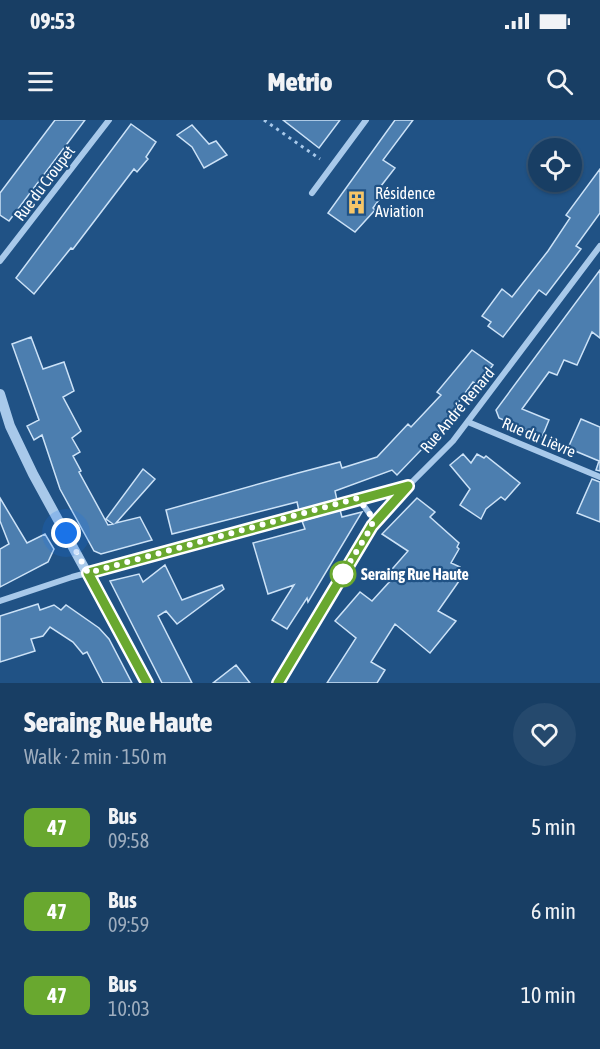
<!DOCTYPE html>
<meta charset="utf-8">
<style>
:root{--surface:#183e64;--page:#25496d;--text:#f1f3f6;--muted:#9faebf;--line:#365778}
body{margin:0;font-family:"Asap Condensed",sans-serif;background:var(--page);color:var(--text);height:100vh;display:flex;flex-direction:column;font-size:22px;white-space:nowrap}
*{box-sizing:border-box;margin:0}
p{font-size:20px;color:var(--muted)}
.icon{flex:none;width:33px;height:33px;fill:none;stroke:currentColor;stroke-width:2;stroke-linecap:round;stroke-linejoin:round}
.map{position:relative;height:563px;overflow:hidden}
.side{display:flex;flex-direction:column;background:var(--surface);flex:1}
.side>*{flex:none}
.badge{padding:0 12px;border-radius:9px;font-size:21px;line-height:39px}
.buttons{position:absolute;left:528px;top:18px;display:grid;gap:12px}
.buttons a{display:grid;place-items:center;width:54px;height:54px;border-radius:50%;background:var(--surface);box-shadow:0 2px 4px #0004,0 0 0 2px var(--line);font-size:30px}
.you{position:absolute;width:30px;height:30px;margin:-15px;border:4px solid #fff;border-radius:50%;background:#1a73e8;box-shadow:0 0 0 9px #1a73e833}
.map>.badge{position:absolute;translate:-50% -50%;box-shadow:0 0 0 3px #fff}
.round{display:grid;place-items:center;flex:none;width:63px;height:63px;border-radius:32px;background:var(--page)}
.headline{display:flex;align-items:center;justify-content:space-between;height:102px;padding:0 24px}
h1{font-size:28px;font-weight:800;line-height:45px}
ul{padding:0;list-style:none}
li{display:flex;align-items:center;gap:18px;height:84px;padding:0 24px}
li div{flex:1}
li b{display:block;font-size:22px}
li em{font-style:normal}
li .badge{min-width:66px;font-weight:700;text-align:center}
.status{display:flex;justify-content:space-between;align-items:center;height:42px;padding:0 30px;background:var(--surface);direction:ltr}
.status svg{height:16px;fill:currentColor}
header{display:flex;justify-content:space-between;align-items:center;height:78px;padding:0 24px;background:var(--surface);font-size:27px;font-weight:800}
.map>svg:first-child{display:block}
</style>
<div class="status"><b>09:53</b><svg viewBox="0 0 49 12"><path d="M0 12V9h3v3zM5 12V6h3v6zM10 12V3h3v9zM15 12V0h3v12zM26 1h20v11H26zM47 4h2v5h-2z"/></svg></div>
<header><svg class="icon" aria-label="menu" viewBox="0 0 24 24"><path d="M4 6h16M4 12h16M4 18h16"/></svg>Metrio<svg class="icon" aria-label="search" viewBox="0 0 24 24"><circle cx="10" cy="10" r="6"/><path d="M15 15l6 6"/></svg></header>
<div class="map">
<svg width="600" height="563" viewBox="0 0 600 563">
<rect width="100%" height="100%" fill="#205285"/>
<path fill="#4c7eaf" stroke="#cce2f7" stroke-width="1.5" d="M 55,0 L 85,0 L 9,101 L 0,95 L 0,73 Z
M 283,0 L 340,0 L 319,28 Z
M 395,0 L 413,0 L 383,40 L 395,48 L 381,66 L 386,70 L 373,88 L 375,90 L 355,112 L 328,93 Z
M 131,4 L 156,22 L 146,37 L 148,39 L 137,52 L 134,49 L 73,129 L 71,128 L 34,174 L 16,158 Z
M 192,5 L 209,24 L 216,21 L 227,35 L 204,48 L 192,27 L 177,15 Z
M 600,49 L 600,93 L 576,126 L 581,129 L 546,175 L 539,170 L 503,217 L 488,206 L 491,202 L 482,196 L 502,169 L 512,177 L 548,131 L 570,98 L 566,95 Z
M 600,150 L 600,218 L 592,212 L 577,245 L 564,240 L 557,255 L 549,252 L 522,289 L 549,300 L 542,317 L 499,298 L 496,290 Z
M 31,217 L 43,249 L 64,242 L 74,271 L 63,277 L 81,311 L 72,318 L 80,332 L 73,336 L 81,351 L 79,352 L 108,405 L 113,404 L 106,399 L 143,349 L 155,359 L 116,403 L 140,397 L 152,420 L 101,434 L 94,431 L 60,369 L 42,315 L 34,320 L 27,306 L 39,300 L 12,224 Z
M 472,230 L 493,245 L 478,265 L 473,262 L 447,298 L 450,300 L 397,355 L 392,350 L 335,371 L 337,380 L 299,391 L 297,382 L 172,414 L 166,390 L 298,353 L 340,342 L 342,348 L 377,337 L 408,304 L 411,307 L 441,275 L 437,272 Z
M 581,299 L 600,307 L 600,351 L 596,350 L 599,341 L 568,328 Z
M 463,334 L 471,343 L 477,334 L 484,338 L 486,336 L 520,363 L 505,380 L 501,377 L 486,389 L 481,399 L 460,385 L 470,369 L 450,345 Z
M 592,359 L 600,362 L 600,402 L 577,393 Z
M 0,378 L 27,423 L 45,414 L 54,429 L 48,442 L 0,467 L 0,429 L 9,424 L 0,401 Z
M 417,378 L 435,392 L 430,397 L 459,423 L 457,427 L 459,429 L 451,443 L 460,447 L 460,452 L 464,454 L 438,491 L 456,501 L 430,533 L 395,504 L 371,542 L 385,550 L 377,563 L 327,563 L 356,518 L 335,501 L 360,472 L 372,481 L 392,459 L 387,455 L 408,431 L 382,414 Z
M 340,390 L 342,397 L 362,392 L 308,482 L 307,478 L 287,509 L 272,500 L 294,465 L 268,474 L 253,423 L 305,409 L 302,401 Z
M 165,445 L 182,480 L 222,465 L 224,469 L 177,504 L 166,491 L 158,496 L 192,563 L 162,563 L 110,461 L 139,454 L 143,462 Z
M 38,484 L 40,490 L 54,485 L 61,490 L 66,485 L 99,508 L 109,519 L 132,563 L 103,563 L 87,532 L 83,534 L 73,522 L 50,507 L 43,516 L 31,519 L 35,531 L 0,542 L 0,496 Z
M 236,545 L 250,563 L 213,563 Z"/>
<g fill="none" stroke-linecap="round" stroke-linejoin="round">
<path stroke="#a8c9ea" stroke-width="3" stroke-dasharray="3 4.5" stroke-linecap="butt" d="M 264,0 L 320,39"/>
<path stroke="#a8c9ea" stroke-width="6" d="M 312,73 L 366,0
M 0,141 L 109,0
M 468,302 L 600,357
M 358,378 L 372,397 L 372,406
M 0,481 L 72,457 L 407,367
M 277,563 L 382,392 L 453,321 L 600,126"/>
<path stroke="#a8c9ea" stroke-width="10" d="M 0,274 L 10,306 L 33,354 L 147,563"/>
</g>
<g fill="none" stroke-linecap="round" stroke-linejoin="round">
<defs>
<path id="line" d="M 147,563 L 88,453 L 408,366 L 372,406 L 278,563"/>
</defs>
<use href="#line" stroke="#fff" stroke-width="14"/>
<use href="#line" stroke="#69a82f" stroke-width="9"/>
<path stroke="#fff" stroke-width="6" stroke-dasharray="0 10.8" d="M 66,413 L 88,453 L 358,378 L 372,397 L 372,406 L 339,460 L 343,454"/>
</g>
<defs>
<symbol id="building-bare" viewBox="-9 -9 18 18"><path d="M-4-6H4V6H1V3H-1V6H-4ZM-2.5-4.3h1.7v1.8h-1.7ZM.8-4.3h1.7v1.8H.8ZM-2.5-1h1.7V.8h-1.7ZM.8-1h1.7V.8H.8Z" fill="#f7c668" stroke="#205285" stroke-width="2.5" paint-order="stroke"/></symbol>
</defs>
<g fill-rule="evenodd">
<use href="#building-bare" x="340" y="66" width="33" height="33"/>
</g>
<circle fill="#fff" stroke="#69a82f" stroke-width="3" cx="343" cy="454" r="12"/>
<g text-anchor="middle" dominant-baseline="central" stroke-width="4.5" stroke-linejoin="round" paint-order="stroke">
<g font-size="16" fill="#fff" stroke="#205285">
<text transform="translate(44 63) rotate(-53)">Rue du Croupet</text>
<text transform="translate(457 290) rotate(-50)">Rue André Renard</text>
<text transform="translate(539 317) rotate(23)">Rue du Lièvre</text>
</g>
<g font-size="16" fill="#fff" stroke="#205285" text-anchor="start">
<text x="375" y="73">Résidence<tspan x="375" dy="18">Aviation</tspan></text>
</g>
<g font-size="16" font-weight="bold" fill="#fff" stroke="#205285" text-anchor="start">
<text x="361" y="454">Seraing Rue Haute</text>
</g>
</g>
</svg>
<div class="buttons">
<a><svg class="icon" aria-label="locate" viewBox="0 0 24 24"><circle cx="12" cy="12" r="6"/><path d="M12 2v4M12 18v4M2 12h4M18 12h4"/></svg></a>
</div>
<div class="you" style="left:66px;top:413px"></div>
</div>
<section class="side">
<div class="headline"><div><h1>Seraing Rue Haute</h1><p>Walk · 2 min · 150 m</p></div><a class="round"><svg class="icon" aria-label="heart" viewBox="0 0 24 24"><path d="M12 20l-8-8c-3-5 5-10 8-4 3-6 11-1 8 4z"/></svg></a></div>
<ul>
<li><span class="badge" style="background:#69a82f;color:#fff">47</span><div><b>Bus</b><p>09:58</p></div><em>5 min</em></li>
<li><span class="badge" style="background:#69a82f;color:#fff">47</span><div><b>Bus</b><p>09:59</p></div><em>6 min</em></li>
<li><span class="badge" style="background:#69a82f;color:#fff">47</span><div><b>Bus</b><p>10:03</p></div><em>10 min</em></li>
</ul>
</section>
